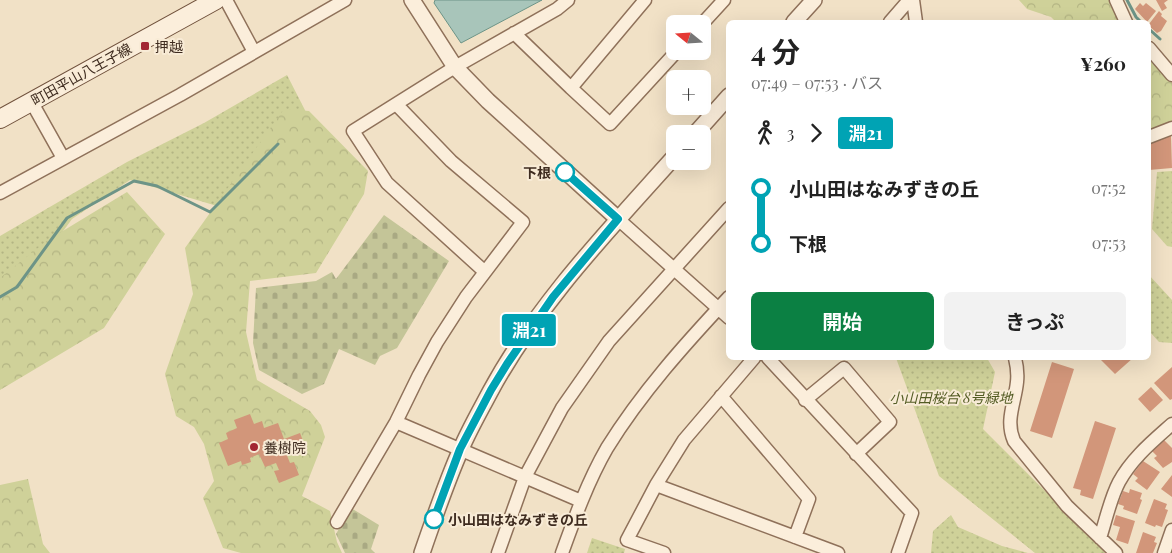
<!DOCTYPE html>
<html lang="ja">
<meta charset="utf-8">
<style>
:root{--surface:#fff;--page:#f2f2f2;--text:#222;--muted:#767676;--accent:#0b8043}
body{margin:0;font-family:"Playfair Display","Noto Sans JP",serif;background:var(--page);color:var(--text);height:100vh;display:flex;flex-direction:column;font-size:19px;white-space:nowrap}
*{box-sizing:border-box;margin:0}
p{font-size:16px;color:var(--muted)}
.icon{flex:none;width:28px;height:28px;fill:none;stroke:currentColor;stroke-width:2;stroke-linecap:round;stroke-linejoin:round}
.map{position:relative;flex:1;overflow:hidden}
.sheet{position:absolute;left:726px;top:20px;width:425px;height:340px;display:flex;flex-direction:column;background:var(--surface);border-radius:8px;box-shadow:0 5px 20px #0002}
.sheet>*{flex:none}
.badge{padding:0 10px;border-radius:4px;font-size:18px;line-height:32px}
.needle{width:32px;rotate:288deg}
.tools{position:absolute;left:666px;top:15px;display:grid;gap:10px}
.tools a{display:grid;place-items:center;width:45px;height:45px;border-radius:8px;background:var(--surface);box-shadow:0 5px 20px #0002;font-size:25px}
.map>.badge{position:absolute;translate:-50% -50%;box-shadow:0 0 0 2px #fff}
.legs{display:flex;align-items:center;gap:8px;height:55px;padding:0 25px;font-size:16px}
.legs p{margin-inline-start:auto}
.head{display:flex;align-items:center;justify-content:space-between;height:85px;padding:0 25px}
h1{font-size:28px;font-weight:700;line-height:38px}
.button{display:flex;gap:10px;margin-top:auto;padding:10px 25px}
.button a{flex:1;height:58px;border-radius:8px;background:var(--accent);color:#fff;font-size:20px;font-weight:700;line-height:58px;text-align:center}
.button a+a{background:var(--page);color:var(--text)}
ul{padding:0 25px;list-style:none}
li{display:flex;align-items:center;gap:18px;height:55px;font-size:19px}
li i{display:grid;place-items:center;width:8px;height:100%;margin:0 6px;background:currentColor}
li i::after{content:'';width:12px;height:12px;margin:-6px;border:4px solid;border-radius:50%;background:var(--surface)}
li p{margin-inline-start:auto}
li:first-child i{background:linear-gradient(#0000 50%,currentColor 0)}
li:last-child i{background:linear-gradient(currentColor 50%,#0000 0)}
.map>svg:first-child{display:block}
</style>
<div class="map">
<svg width="1172" height="553" viewBox="0 0 1172 553">
<defs>
<pattern id="grass-dots" width="8" height="8" patternUnits="userSpaceOnUse" patternTransform="scale(1.25)"><rect width="8" height="8" fill="#cfd199"/><path d="M2 2h.1M6 6h.1" fill="none" stroke="#b3b483" stroke-width="1.8" stroke-linecap="round"/></pattern>
<pattern id="forest-crowns" width="20" height="18" patternUnits="userSpaceOnUse" patternTransform="scale(1.25)"><rect width="20" height="18" fill="#cfd199"/><path d="M2 6a3 3 0 1 1 6 0M12 15a3 3 0 1 1 6 0" fill="none" stroke="#b3b483"/></pattern>
<pattern id="cemetery-stones" width="16" height="16" patternUnits="userSpaceOnUse" patternTransform="scale(1.25)"><rect width="16" height="16" fill="#c4c598"/><path d="M2 7V4a2 2 0 0 1 4 0v3zM10 15v-3a2 2 0 0 1 4 0v3z" fill="#a9a983"/></pattern>
</defs>
<rect width="100%" height="100%" fill="#f1e1c6"/>
<path fill="url(#grass-dots)" d="M 287,75 L 308,116 L 217,206 L 130,180 L 72,219 L 20,290 L 0,298 L 0,236 L 127,162 L 204,123 Z
M 1172,171 L 1172,247 L 1167,246 L 1152,229 L 1157,172 Z
M 1149,275 L 1172,300 L 1172,343 L 1159,342 L 1149,331 Z
M 896,358 L 987,358 L 995,372 L 983,429 L 1107,553 L 1035,553 L 939,476 Z
M 951,515 L 958,527 L 1002,546 L 1028,553 L 931,553 L 933,531 Z
M 592,538 L 625,549 L 624,553 L 587,553 Z"/>
<path fill="url(#forest-crowns)" d="M 1019,0 L 1116,0 L 1126,22 L 1053,22 L 1055,21 L 1051,17 L 1027,9 Z
M 1149,48 L 1172,75 L 1172,128 L 1149,137 Z
M 284,109 L 309,111 L 368,171 L 364,194 L 316,273 L 250,281 L 246,332 L 257,380 L 310,411 L 321,425 L 325,437 L 302,496 L 330,511 L 337,542 L 342,553 L 241,553 L 223,548 L 203,498 L 214,481 L 204,444 L 194,427 L 176,416 L 165,374 L 193,294 L 185,248 Z
M 127,192 L 165,234 L 104,328 L 0,390 L 0,278 L 48,240 Z
M 28,479 L 43,544 L 50,553 L 0,553 L 0,485 Z"/>
<path fill="url(#cemetery-stones)" d="M 384,215 L 449,261 L 397,348 L 380,356 L 375,365 L 339,349 L 324,384 L 302,394 L 259,370 L 253,343 L 256,288 L 316,281 L 332,272 L 336,279 Z
M 351,508 L 379,525 L 371,549 L 375,553 L 345,553 L 336,534 Z"/>
<path fill="#a8c5ba" stroke="#6d9487" d="M 435,0 L 542,0 L 461,43 L 434,3 Z"/>
<g fill="none" stroke-linecap="round" stroke-linejoin="round">
<path stroke="#6d9487" stroke-width="3" d="M 1127,0 L 1136,17 L 1141,22
M 1149,29 L 1160,39
M 0,297 L 17,287 L 67,218 L 134,181 L 157,186 L 210,212 L 278,144"/>
</g>
<path fill="#d2967a" d="M 1156,0 L 1168,0 L 1164,3 L 1167,8 L 1162,11 Z
M 1140,3 L 1143,6 L 1146,3 L 1156,11 L 1147,22 L 1135,9 Z
M 1159,11 L 1162,14 L 1161,16 L 1167,21 L 1161,31 L 1157,33 L 1149,26 L 1149,24 Z
M 1171,135 L 1172,168 L 1149,170 L 1149,142 L 1157,142 L 1157,136 Z
M 1099,358 L 1133,358 L 1115,374 Z
M 1052,362 L 1074,369 L 1052,438 L 1030,431 Z
M 1172,367 L 1172,399 L 1170,400 L 1154,383 Z
M 1151,387 L 1163,400 L 1150,412 L 1138,399 Z
M 250,414 L 254,424 L 262,421 L 264,428 L 278,423 L 284,439 L 300,433 L 305,446 L 286,453 L 290,463 L 294,462 L 299,475 L 279,483 L 274,471 L 279,470 L 276,463 L 265,467 L 259,454 L 250,458 L 251,462 L 242,465 L 241,461 L 228,466 L 219,443 L 228,439 L 226,433 L 237,428 L 234,420 Z
M 1095,421 L 1116,428 L 1093,499 L 1080,495 L 1081,490 L 1073,488 Z
M 1164,440 L 1172,448 L 1172,462 L 1163,468 L 1154,458 L 1157,456 L 1152,451 Z
M 1143,461 L 1160,472 L 1147,490 L 1135,481 L 1138,478 L 1133,474 Z
M 1172,475 L 1172,497 L 1161,489 Z
M 1130,489 L 1142,493 L 1140,499 L 1142,500 L 1137,514 L 1123,509 L 1124,506 L 1118,504 L 1123,491 L 1129,493 Z
M 1154,499 L 1167,504 L 1165,509 L 1168,510 L 1162,527 L 1156,525 L 1155,527 L 1145,523 Z
M 1116,515 L 1135,521 L 1128,544 L 1116,540 L 1120,527 L 1113,525 Z
M 1143,532 L 1156,537 L 1154,542 L 1157,543 L 1153,553 L 1136,553 Z"/>
<g fill="none" stroke-linecap="round" stroke-linejoin="round">
<defs>
<path id="minor" d="M 226,0 L 254,52
M 913,0 L 916,22
M 1116,0 L 1126,22
M 890,22 L 909,0
M 702,24 L 724,0
M 514,33 L 571,88 L 645,0
M 1149,48 L 1172,75
M 571,88 L 610,124 L 677,51
M 31,101 L 63,158
M 396,104 L 353,131 L 387,183 L 485,272
M 1149,137 L 1172,128
M 0,193 L 180,95 L 345,0
M 618,219 L 729,318
M 768,358 L 912,513 L 898,553
M 1015,358 C 1017,366 1018,373 1017,382 C 1015,403 1005,420 1014,441 L 1067,506 L 1116,553
M 721,396 L 809,499 L 795,537
M 805,400 L 844,368 L 890,422 L 856,454
M 396,422 L 581,501
M 656,485 L 838,553
M 337,522 L 396,422 L 419,375 L 437,342 L 466,297 L 523,222 L 451,161 L 396,104 L 455,67 L 557,9 L 568,0
M 1100,538 C 1106,520 1110,499 1119,482 C 1132,458 1153,441 1172,424
M 498,553 L 525,477 L 562,408 L 609,341 L 729,208
M 562,553 C 575,517 588,481 607,448 C 641,393 685,344 729,297
M 664,553 L 627,540 L 656,485 L 684,440 L 754,358
M 1164,553 L 1172,530"/>
<path id="tertiary" d="M 412,0 L 455,67 L 488,101 L 618,219
M 794,22 L 814,0
M 695,134 L 729,96
M 422,553 C 434,518 446,483 461,449 C 469,430 480,411 490,392 C 538,303 609,230 675,156"/>
<path id="secondary" d="M 0,119 L 216,0"/>
</defs>
<use href="#minor" stroke="#8f715a" stroke-width="15"/>
<use href="#tertiary" stroke="#8f715a" stroke-width="18"/>
<use href="#secondary" stroke="#71523d" stroke-width="20"/>
<use href="#minor" stroke="#fbeedb" stroke-width="12"/>
<use href="#tertiary" stroke="#fbeedb" stroke-width="15"/>
<use href="#secondary" stroke="#fbeedb" stroke-width="18"/>
</g>
<g fill="none" stroke-linecap="round" stroke-linejoin="round">
<defs>
<path id="line-1" d="M 434,519 L 460,449 L 491,390 L 507,364 L 553,297 L 618,219 L 565,172"/>
</defs>
<use href="#line-1" stroke="#fff" stroke-width="11"/>
<use href="#line-1" stroke="#00a3b4" stroke-width="8"/>
</g>
<g fill="#a22632" stroke="#f8ebd6" stroke-width="2">
<rect x="140" y="41" width="10" height="10" rx="2.5"/>
<circle cx="254" cy="447" r="5"/>
</g>
<g fill="#fff" stroke="#00a3b4" stroke-width="2.5">
<circle cx="565" cy="172" r="9"/>
<circle cx="434" cy="519" r="9"/>
</g>
<g text-anchor="middle" dominant-baseline="central" stroke-width="4" stroke-linejoin="round" paint-order="stroke">
<g font-size="14" fill="#3e2b1f" stroke="#f8ebd6" text-anchor="start">
<text x="155" y="46">押越</text>
<text x="264" y="447">養樹院</text>
</g>
<g font-size="14" fill="#3e2b1f" stroke="#f8ebd6">
<text transform="translate(81 74) rotate(-29)">町田平山八王子線</text>
</g>
<g font-size="14" font-weight="bold" fill="#3e2b1f" stroke="#f8ebd6" text-anchor="end">
<text x="551" y="172">下根</text>
<text x="448" y="519" text-anchor="start">小山田はなみずきの丘</text>
</g>
<g font-size="14" font-style="italic" fill="#535c24" stroke="#f8ebd6">
<text x="951" y="397">小山田桜台 8号緑地</text>
</g>
</g>
</svg>
<div class="tools">
<a><svg class="needle" viewBox="-14 -14 28 28"><path d="M0-13l5 13h-10z" fill="#e53935"/><path d="M0 13l5-13h-10z" fill="#767676"/></svg></a>
<a>+</a>
<a>−</a>
</div>
<b class="badge" style="left:529px;top:330px;background:#00a3b4;color:#fff">淵21</b>
<section class="sheet">
<div class="head"><div><h1>4 分</h1><p>07:49 – 07:53 · バス</p></div><b>¥260</b></div>
<div class="legs"><svg class="icon" aria-label="walk" viewBox="0 0 24 24"><circle cx="13" cy="4" r="2"/><path d="M13 8l-2 6 4 7M11 14l-3 7M7 12l3-4h3l4 4"/></svg>3<svg class="icon" aria-label="forward" viewBox="0 0 24 24"><path d="M9 5l7 7-7 7"/></svg><b class="badge" style="background:#00a3b4;color:#fff">淵21</b></div>
<ul>
<li><i style="color:#00a3b4"></i><b>小山田はなみずきの丘</b><p>07:52</p></li>
<li><i style="color:#00a3b4"></i><b>下根</b><p>07:53</p></li>
</ul>
<div class="button"><a>開始</a><a>きっぷ</a></div>
</section>
</div>
